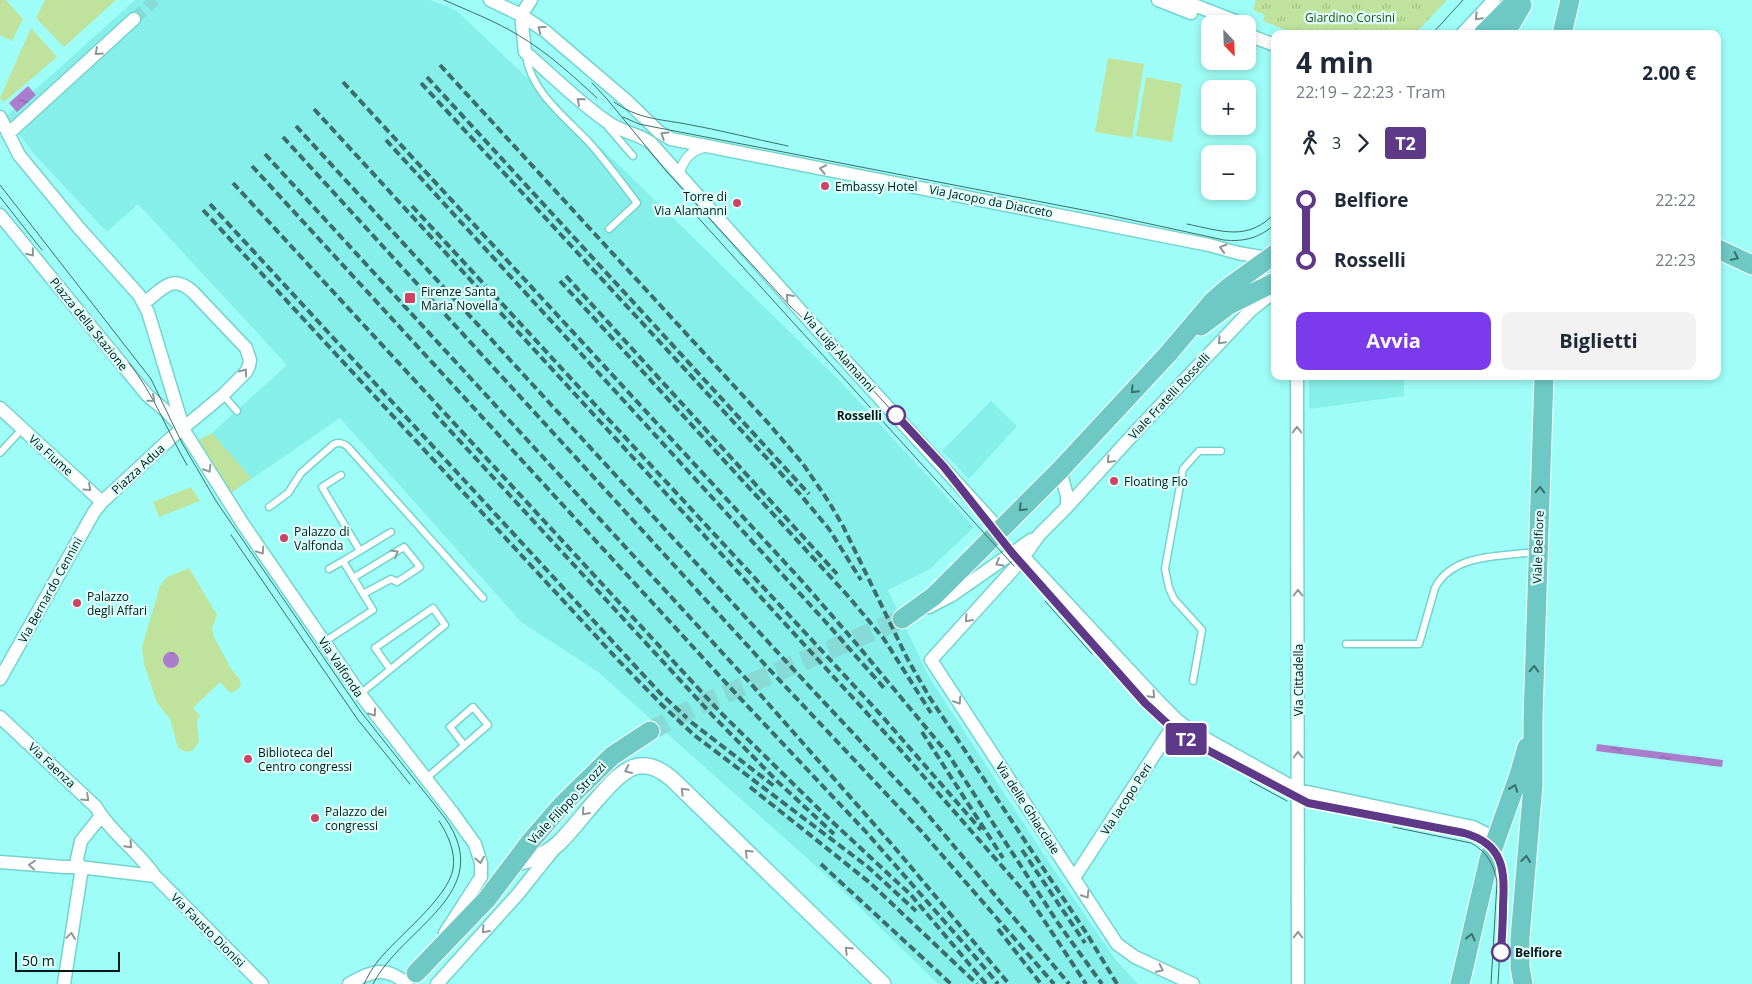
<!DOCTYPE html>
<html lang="it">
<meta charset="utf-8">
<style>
:root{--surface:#fff;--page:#f2f2f3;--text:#1f2937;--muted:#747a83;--accent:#7c3aed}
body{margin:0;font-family:"Open Sans",sans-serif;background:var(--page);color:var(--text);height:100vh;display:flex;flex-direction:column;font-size:19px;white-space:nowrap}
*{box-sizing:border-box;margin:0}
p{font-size:16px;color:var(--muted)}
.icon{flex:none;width:28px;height:28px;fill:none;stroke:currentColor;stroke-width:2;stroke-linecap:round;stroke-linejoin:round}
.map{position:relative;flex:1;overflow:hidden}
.side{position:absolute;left:1271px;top:30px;width:450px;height:350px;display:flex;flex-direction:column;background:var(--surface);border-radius:10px;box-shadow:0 2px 8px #0003}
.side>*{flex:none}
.badge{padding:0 10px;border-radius:4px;font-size:18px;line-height:32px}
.needle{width:32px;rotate:157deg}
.controls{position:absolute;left:1201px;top:15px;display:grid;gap:10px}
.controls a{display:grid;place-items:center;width:55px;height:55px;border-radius:10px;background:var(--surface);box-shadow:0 2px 8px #0003;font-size:25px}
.scale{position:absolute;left:15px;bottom:12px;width:105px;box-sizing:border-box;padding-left:5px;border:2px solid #001918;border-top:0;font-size:14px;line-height:18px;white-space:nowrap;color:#001918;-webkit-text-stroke:4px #dcfffc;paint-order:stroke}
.map>.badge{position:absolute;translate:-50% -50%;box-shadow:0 0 0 2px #fff}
.legs{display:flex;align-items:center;gap:8px;height:55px;padding:0 25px;font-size:16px}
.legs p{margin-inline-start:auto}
.summary{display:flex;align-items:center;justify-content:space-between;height:85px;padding:0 25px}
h1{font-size:28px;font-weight:700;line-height:38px}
.cta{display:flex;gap:10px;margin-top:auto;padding:10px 25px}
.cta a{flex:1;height:58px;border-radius:10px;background:var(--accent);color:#fff;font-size:20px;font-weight:700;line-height:58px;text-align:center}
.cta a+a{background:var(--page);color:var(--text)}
ul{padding:0 25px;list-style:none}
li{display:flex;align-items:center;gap:18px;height:60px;font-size:19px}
li i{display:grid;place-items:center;width:8px;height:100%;margin:0 6px;background:currentColor}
li i::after{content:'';width:12px;height:12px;margin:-6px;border:4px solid;border-radius:50%;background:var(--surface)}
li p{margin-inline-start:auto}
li:first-child i{background:linear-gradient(#0000 50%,currentColor 0)}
li:last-child i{background:linear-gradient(currentColor 50%,#0000 0)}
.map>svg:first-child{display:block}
</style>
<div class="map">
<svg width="1752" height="984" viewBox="0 0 1752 984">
<defs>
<pattern id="park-tufts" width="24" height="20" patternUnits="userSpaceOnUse" patternTransform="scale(1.25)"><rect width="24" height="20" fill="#bfe39c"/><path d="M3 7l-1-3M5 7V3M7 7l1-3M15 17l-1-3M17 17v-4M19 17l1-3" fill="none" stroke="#a2c286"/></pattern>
<pattern id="water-ripples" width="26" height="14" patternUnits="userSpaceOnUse" patternTransform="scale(1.25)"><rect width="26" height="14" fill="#ab7dcd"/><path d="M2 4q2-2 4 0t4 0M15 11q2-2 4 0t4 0" fill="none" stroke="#8966a5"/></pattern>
</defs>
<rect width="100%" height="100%" fill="#9efdf7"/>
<path fill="#86efe9" d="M 135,0 L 430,0 L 457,11 L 625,171 L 841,382 L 974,527 L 930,569 L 888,590 L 929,677 L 1054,870 L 1115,959 L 1138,984 L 938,984 L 836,884 L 598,672 L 521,622 L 340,418 L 231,493 L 199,440 L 212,433 L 287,365 L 138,204 L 107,232 L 36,156 L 5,117 Z
M 1309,376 L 1404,376 L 1404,396 L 1309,409 Z
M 991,401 L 1017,426 L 969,479 L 942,451 Z"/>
<path fill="#bfe39c" d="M 0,0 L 6,0 L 23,19 L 12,41 L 0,35 Z
M 45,0 L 116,0 L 64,47 L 36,18 Z
M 31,28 L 57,57 L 4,102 L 0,98 Z
M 1108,58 L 1144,64 L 1132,138 L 1095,132 Z
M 1146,77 L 1182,84 L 1172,142 L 1136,136 Z
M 212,433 L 251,478 L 231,493 L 199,440 Z
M 191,487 L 200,501 L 159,517 L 153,502 Z
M 189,568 L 217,615 L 212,629 L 214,637 L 230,667 L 240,680 L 241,686 L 237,690 L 230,693 L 220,682 L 193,708 L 200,716 L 197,721 L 199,742 L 192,751 L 186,752 L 178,748 L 170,719 L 157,703 L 144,664 L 142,647 L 160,586 L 167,577 Z"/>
<path fill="url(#park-tufts)" d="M 1255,0 L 1447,0 L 1415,34 L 1296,34 L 1263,21 L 1265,15 L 1253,10 L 1256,1 Z"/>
<path fill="url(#water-ripples)" d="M 28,86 L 36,95 L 17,112 L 9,103 Z
M163 660a8 8 0 1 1 16 0a8 8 0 1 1-16 0Z
M 1597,744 L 1723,760 L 1722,767 L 1596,751 Z"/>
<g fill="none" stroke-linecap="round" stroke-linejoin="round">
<path stroke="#86dbd6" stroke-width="12" stroke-dasharray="12 6" stroke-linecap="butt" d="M 134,19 L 155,0"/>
<path stroke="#86dbd6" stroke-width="19" stroke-dasharray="19 9" stroke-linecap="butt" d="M 650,731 L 697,706 L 902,619"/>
<defs>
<path id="service" d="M 526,56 C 532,95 570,120 594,148 C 609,166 623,184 637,203 L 609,229
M 608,127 L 633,156
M 223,395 L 237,411
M 0,453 L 22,429
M 341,475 L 322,487 L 360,551
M 269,507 L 288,493 L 301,473 L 334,444 C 339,442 342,443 347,446 L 483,598
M 329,569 L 343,561
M 353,578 L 404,547 L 420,567 L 397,582 L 391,579 L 363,594
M 324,642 L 373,610 L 343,561 L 391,532
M 1346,644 L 1419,644 L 1435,588 C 1452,553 1504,556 1537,552
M 1193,681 L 1202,630 L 1174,599 L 1169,588 L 1165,569 L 1183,469 L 1199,451 L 1221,451
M 360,694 L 445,625 L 433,608 L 375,648 L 390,669
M 425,779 L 430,775 L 488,725 L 473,707 L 450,727 L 464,745"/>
<path id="pedestrian" d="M 679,173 C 684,160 690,150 706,147"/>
<path id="minor" d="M 490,0 L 521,15 L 545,31 L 627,101 L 659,132 L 671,139 L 1209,245 L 1238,253 L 1273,259
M 1158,0 L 1191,13
M 1181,0 L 1243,24
M 521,15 L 525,52 C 553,76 579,103 609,123 C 622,132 639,134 651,143 L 833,347 L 1000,530
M 521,15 L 531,0
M 1462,34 L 1494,0
M 1248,35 L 1275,45
M 0,117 L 19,155 L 79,228 L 139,295 L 148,312 L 182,424
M 8,134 L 134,19
M 0,215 L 147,395 L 167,412 L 183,429 L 243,524 L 360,694 L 452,812 L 475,844 L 481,863 L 481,877 L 445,933
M 1297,376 L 1298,984
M 0,408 L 102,502
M 1060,470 L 1067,496 L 1067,507
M 1024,557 L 1160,703 L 1177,720 L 1190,730 L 1298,790 L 1473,827 L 1489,835 L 1493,846
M 929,607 L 952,595 L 1031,540
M 0,679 L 94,512 L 102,502 L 171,438 L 223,395 L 246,372 L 249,366 L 250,360 L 246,348 L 193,292 C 172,273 163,289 144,303
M 0,717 L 96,807 C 111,833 138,851 155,876 L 262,984
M 0,862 L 64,867 L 79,867 L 155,876
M 1074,878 L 1177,720
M 64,984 L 81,874 L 77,859 L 81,841 L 101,816
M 349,984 C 371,971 386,965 407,984
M 437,984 L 518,894 L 554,849
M 1193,984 L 1135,957 L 1117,944 L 931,660 L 1020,562 L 1039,535 L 1065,509 L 1139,428 L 1250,311 L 1275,291"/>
<path id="tertiary" d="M 514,863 C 530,861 547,854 559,843 C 574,828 586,811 600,796 C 623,769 642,752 673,780 L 883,984"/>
<path id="primary" d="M 1483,34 L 1517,0
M 1505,34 L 1522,5
M 1562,34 L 1570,0
M 1718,249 L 1752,265
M 1201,326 L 1229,305 L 1275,282
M 902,619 L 934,596 L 1060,470 L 1167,355 L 1213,301 L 1229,287 L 1275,254
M 416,973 L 487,899 L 530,842 L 562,805 L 612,756 L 650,731
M 1460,984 L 1489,859 L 1519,775 L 1527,747
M 1523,984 L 1520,967 L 1520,938 L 1533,785 L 1533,718 L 1544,376"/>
</defs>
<use href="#service" stroke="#74d3cd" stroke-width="9"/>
<use href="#pedestrian" stroke="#74d3cd" stroke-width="11"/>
<use href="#minor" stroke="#74d3cd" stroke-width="15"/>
<use href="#tertiary" stroke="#74d3cd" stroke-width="18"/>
<use href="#primary" stroke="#fff" stroke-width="21"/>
<use href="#service" stroke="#fff" stroke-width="6"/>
<use href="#pedestrian" stroke="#fff" stroke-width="9"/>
<use href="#minor" stroke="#fff" stroke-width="12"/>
<use href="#tertiary" stroke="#fff" stroke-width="15"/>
<use href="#primary" stroke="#6ec9c5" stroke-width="19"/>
<path stroke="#3b6e6b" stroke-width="1" d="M 444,0 C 469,11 495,21 518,35 C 547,52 572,75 597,98
M 1432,34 L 1463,0
M 592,83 L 607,99 L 667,172 L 790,306 L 833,347 L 944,467 L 1013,554 L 1145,703 L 1172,728 L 1192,742 L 1309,803 L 1464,833 C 1486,839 1502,855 1504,878 L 1498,984
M 614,102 C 638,119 659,119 686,124 C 720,130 754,139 788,146
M 623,117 L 639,124 L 654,127 L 1104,214 L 1224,240 C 1244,242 1260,238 1275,224
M 0,185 L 151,379 L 182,443 L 216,501 L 361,712 L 445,818 C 498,893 402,927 373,984
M 0,197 L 42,250
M 693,212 L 1014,566
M 1187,224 C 1222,231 1248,242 1275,213
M 129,363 C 154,394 167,431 187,465
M 231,535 L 358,720 L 410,784
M 1045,601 L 1092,654
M 1250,781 L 1287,801
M 1393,827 L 1471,843 C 1486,851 1494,864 1497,882 L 1491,984
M 364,984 C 368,976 372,968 378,961 C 397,937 448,898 453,869 C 456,852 448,835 439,821"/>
<path stroke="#3b6e6b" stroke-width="4" stroke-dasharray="8 4" stroke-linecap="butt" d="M 440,65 L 769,424 L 803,464 L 829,502 L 843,526 L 908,660 L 930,698 L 1087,934 L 1117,984
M 427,77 L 809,494
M 343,82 L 801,580 L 854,641 L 948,754 L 1058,923 L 1102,984
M 421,83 L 799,493 L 829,529 L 861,580
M 314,109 L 897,746 L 1028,896
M 296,126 L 781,656 L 918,803 L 1069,984
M 283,137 L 768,668 L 922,832 L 1054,984
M 386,140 L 823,619 L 885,689
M 265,154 L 751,684 L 895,848 L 1009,984
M 252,166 L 738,696 L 867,833 L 966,946 L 998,984
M 233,183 L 720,712 L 825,815 L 911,895 L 986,984
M 210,204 L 660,693 L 687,718
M 412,206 L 881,715 L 981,830
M 203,210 L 618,660 L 663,706 L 694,735 L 868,867 L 916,911
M 566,276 L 837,574
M 560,281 L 848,596 L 884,639 L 931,713
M 433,412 L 714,717 L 778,782 L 834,834
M 691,722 L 774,786
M 922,732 L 1003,858
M 750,787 L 869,882 L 977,984
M 1022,850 L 1085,943
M 821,864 L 951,984
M 1024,890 L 1086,984
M 998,929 L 1041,984"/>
</g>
<defs><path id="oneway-chevron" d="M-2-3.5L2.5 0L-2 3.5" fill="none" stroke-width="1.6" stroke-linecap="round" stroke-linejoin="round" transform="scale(1.25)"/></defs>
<g stroke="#8c9897">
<use href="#oneway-chevron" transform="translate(1478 17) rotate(134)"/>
<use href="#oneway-chevron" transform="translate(541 29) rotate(-144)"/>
<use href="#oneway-chevron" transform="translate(98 52) rotate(138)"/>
<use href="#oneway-chevron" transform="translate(580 101) rotate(-139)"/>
<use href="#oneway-chevron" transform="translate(664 135) rotate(-148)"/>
<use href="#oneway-chevron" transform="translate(823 169) rotate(-169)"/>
<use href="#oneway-chevron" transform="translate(1223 248) rotate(-164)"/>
<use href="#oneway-chevron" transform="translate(31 253) rotate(51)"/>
<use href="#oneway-chevron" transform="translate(789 297) rotate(-132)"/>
<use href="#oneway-chevron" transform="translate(1221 341) rotate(134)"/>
<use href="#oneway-chevron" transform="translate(244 372) rotate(-54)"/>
<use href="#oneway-chevron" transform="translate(152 399) rotate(41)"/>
<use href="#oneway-chevron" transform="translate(1297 430) rotate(-90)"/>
<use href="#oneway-chevron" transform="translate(1110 460) rotate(132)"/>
<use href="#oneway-chevron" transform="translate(208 469) rotate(58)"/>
<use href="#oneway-chevron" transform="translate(88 488) rotate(42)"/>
<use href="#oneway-chevron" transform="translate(261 551) rotate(56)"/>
<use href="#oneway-chevron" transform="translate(395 553) rotate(-31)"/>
<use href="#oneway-chevron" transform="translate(999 563) rotate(149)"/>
<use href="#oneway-chevron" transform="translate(1298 593) rotate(-90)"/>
<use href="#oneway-chevron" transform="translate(968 619) rotate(132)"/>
<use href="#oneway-chevron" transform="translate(1152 695) rotate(47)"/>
<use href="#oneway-chevron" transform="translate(958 701) rotate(57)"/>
<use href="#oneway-chevron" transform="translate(373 713) rotate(54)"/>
<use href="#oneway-chevron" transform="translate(1298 755) rotate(-90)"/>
<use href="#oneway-chevron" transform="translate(628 770) rotate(155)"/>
<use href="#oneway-chevron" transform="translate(684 791) rotate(-135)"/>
<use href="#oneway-chevron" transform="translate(86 798) rotate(43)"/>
<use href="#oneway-chevron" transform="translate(585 812) rotate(131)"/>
<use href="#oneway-chevron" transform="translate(129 845) rotate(47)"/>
<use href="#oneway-chevron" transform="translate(748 853) rotate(-136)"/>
<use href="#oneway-chevron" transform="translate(480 860) rotate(79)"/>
<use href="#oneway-chevron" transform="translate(32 865) rotate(-175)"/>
<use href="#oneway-chevron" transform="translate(1086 895) rotate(57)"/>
<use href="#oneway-chevron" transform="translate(485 930) rotate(132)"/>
<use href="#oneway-chevron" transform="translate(1298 935) rotate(-90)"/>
<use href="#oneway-chevron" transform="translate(71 936) rotate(-82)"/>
<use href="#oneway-chevron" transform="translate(848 950) rotate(-136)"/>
<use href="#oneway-chevron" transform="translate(1160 969) rotate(26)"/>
</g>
<g stroke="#37716e">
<use href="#oneway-chevron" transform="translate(1735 257) rotate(26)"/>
<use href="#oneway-chevron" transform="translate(1134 390) rotate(133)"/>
<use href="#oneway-chevron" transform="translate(1540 490) rotate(-88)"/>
<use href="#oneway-chevron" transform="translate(1022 508) rotate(135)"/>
<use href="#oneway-chevron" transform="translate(1534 669) rotate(-88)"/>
<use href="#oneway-chevron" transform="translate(1514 788) rotate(-70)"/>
<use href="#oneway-chevron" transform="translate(1526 859) rotate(-84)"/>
<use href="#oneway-chevron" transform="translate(1471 937) rotate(-76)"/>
</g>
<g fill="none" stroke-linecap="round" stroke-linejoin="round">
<defs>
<path id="line-1" d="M 896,415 L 944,467 L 1013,554 L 1145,703 L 1172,728 L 1192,742 L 1308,803 L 1464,833 C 1504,844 1505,870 1503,906 C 1503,921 1502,936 1501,952"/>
</defs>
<use href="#line-1" stroke="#fff" stroke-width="11"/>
<use href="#line-1" stroke="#5d3988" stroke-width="8"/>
</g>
<g fill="#d04164" stroke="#dcfffc" stroke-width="2">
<circle cx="825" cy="186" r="5"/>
<circle cx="737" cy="203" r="5"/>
<rect x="404" y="292" width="12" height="12" rx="2.5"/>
<circle cx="1114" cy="481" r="5"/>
<circle cx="284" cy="538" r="5"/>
<circle cx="77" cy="603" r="5"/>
<circle cx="248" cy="759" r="5"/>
<circle cx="315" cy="818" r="5"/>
</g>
<g fill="#fff" stroke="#5d3988" stroke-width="2.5">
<circle cx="896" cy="415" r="9"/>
<circle cx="1501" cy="952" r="9"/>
</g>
<g text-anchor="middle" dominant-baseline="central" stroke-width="4.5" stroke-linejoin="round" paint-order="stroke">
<g font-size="12" fill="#314c0d" stroke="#dcfffc">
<text x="1350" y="17">Giardino Corsini</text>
</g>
<g font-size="12" fill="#001918" stroke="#dcfffc" text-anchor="start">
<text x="835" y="186">Embassy Hotel</text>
<text x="727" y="196" text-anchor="end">Torre di<tspan x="727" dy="14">Via Alamanni</tspan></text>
<text x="421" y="291">Firenze Santa<tspan x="421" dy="14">Maria Novella</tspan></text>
<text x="1124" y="481">Floating Flo</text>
<text x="294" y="531">Palazzo di<tspan x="294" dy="14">Valfonda</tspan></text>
<text x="87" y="596">Palazzo<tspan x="87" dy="14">degli Affari</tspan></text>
<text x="258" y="752">Biblioteca del<tspan x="258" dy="14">Centro congressi</tspan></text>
<text x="325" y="811">Palazzo dei<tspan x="325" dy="14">congressi</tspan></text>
</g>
<g font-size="12" fill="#001918" stroke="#dcfffc">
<text transform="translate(991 201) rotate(11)">Via Jacopo da Diacceto</text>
<text transform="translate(89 324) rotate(51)">Piazza della Stazione</text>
<text transform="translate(839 352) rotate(48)">Via Luigi Alamanni</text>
<text transform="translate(1169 396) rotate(-47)">Viale Fratelli Rosselli</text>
<text transform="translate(51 455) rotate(42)">Via Fiume</text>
<text transform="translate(138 469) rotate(-43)">Piazza Adua</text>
<text transform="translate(1538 547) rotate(-88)">Viale Belfiore</text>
<text transform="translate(50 590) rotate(-61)">Via Bernardo Cennini</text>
<text transform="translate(341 667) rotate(56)">Via Valfonda</text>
<text transform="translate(1298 680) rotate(-90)">Via Cittadella</text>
<text transform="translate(52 765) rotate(43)">Via Faenza</text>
<text transform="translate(1126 799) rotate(-57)">Via Iacopo Peri</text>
<text transform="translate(567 803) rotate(-47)">Viale Filippo Strozzi</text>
<text transform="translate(1028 808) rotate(57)">Via delle Ghiacciaie</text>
<text transform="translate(208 930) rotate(45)">Via Fausto Dionisi</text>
</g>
<g font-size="12" font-weight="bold" fill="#001918" stroke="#dcfffc" text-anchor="end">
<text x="882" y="415">Rosselli</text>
<text x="1515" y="952" text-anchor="start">Belfiore</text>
</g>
</g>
</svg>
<div class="controls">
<a><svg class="needle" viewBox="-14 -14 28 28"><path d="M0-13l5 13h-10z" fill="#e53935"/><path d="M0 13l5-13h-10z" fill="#747a83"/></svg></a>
<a>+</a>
<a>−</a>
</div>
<div class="scale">50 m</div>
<b class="badge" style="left:1186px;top:739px;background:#5d3988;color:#fff">T2</b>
<section class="side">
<div class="summary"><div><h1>4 min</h1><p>22:19 – 22:23 · Tram</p></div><b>2.00 €</b></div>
<div class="legs"><svg class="icon" aria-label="walk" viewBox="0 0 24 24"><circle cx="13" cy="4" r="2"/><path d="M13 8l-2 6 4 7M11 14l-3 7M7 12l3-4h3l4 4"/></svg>3<svg class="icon" aria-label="forward" viewBox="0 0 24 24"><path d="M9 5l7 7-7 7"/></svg><b class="badge" style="background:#5d3988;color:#fff">T2</b></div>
<ul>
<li><i style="color:#5d3988"></i><b>Belfiore</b><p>22:22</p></li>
<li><i style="color:#5d3988"></i><b>Rosselli</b><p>22:23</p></li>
</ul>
<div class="cta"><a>Avvia</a><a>Biglietti</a></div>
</section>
</div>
